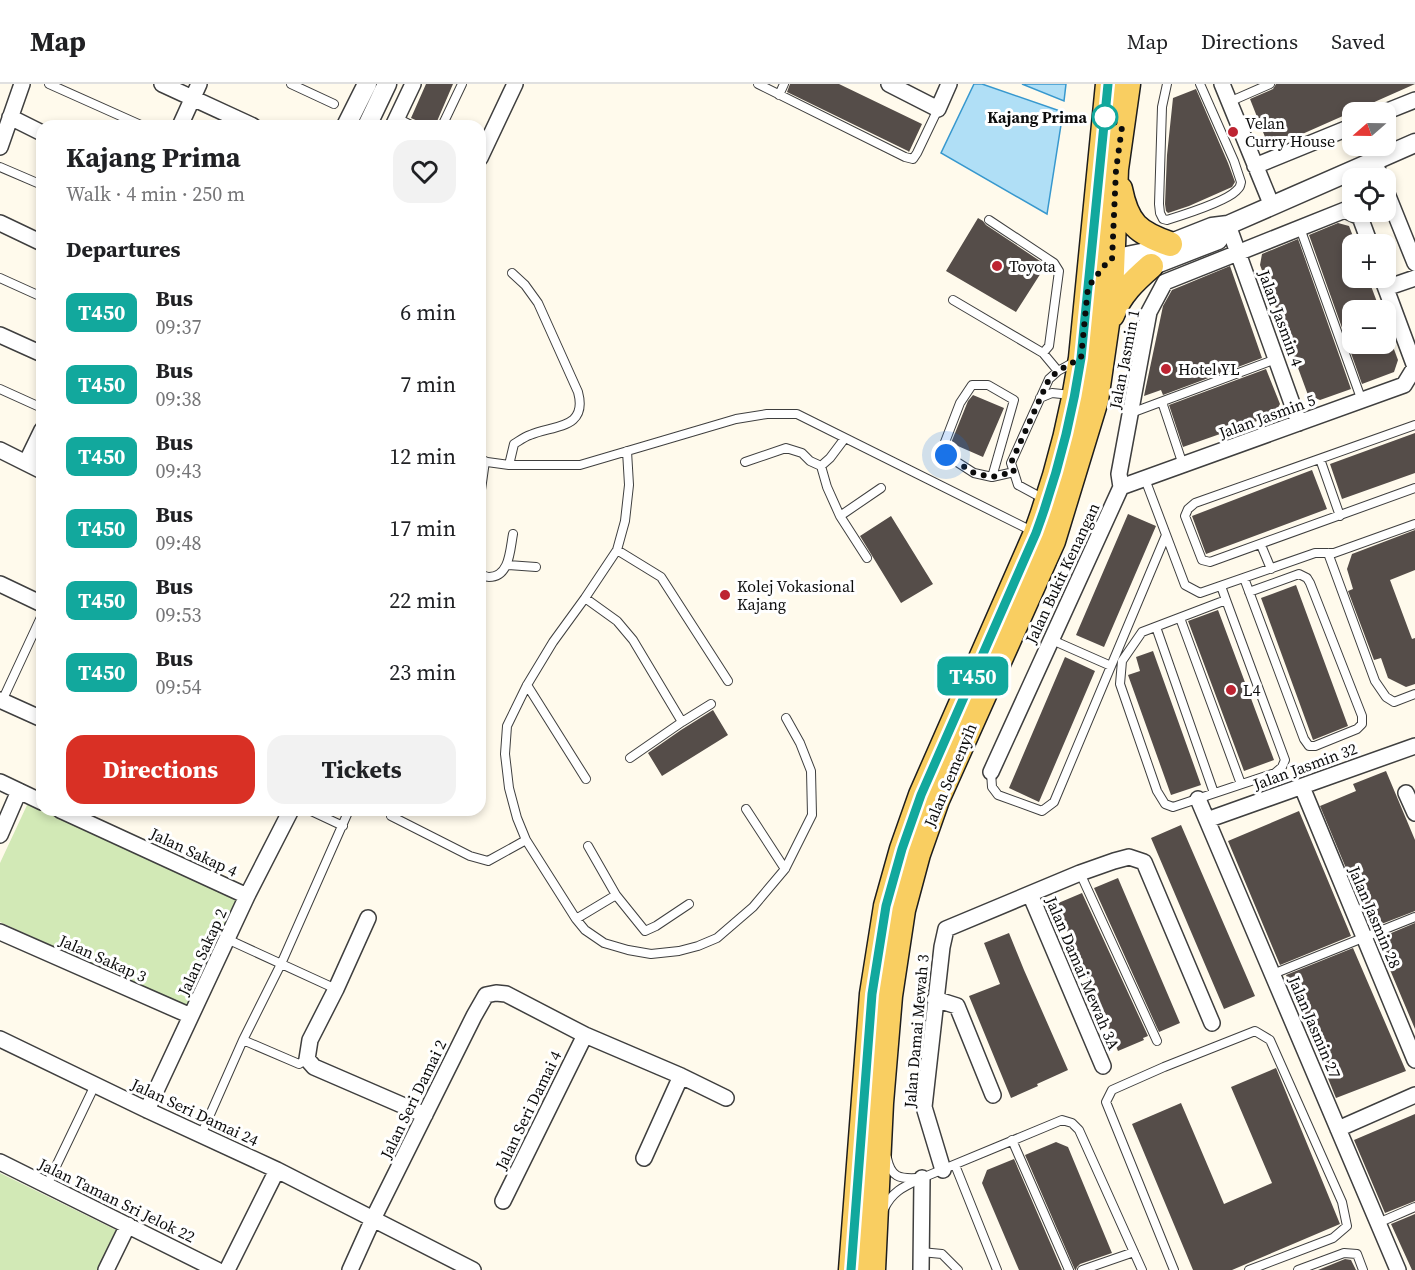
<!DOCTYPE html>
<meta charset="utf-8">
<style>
:root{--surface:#fff;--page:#f2f2f2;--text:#202124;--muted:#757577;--line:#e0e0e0;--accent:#d93025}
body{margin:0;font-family:"Source Serif 4",serif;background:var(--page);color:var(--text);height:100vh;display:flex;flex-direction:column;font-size:22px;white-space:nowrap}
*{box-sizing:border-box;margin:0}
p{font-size:20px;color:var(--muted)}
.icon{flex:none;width:33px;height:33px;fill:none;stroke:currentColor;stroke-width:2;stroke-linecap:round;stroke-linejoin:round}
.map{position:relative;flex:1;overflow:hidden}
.drawer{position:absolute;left:36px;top:36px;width:450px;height:696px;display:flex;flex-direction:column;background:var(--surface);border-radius:18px;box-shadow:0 3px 9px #0003}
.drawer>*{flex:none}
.badge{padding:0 12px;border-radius:9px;font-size:21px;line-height:39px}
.needle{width:39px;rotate:250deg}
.tools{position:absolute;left:1342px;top:18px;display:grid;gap:12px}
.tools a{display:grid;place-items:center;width:54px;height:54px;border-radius:12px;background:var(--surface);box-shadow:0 3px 9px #0003;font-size:30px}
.you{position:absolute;width:30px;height:30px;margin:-15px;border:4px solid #fff;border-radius:50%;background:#1a73e8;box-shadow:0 0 0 9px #1a73e833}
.map>.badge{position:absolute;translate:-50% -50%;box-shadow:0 0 0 3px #fff}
h2{padding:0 30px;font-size:22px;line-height:54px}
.round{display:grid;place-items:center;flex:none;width:63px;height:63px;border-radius:18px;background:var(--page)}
.summary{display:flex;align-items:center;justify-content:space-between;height:102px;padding:0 30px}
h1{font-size:28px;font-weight:700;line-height:45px}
.button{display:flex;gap:12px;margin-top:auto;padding:12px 30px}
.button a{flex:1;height:69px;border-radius:18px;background:var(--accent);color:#fff;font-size:24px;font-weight:700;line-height:69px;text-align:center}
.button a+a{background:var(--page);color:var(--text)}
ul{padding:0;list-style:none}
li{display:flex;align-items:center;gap:18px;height:72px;padding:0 30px}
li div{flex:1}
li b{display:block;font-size:22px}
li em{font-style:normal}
li .badge{min-width:66px;font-weight:700;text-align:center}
header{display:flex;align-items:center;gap:36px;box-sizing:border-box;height:84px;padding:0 30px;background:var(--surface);border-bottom:2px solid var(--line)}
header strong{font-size:28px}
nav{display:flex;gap:33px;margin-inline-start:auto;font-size:21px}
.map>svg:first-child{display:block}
</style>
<header>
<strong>Map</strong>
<nav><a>Map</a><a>Directions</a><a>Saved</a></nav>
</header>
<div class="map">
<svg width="1415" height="1186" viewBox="0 0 1415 1186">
<rect width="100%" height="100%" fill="#fffaec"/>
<path fill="#d2e9b6" d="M 28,719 L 239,815 L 189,924 L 0,838 L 0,779 Z
M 0,1089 L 116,1146 L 97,1186 L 0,1186 Z"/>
<path fill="#b0dff6" stroke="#3798ce" stroke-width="1.5" d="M 974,0 L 982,0 L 1063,28 L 1047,130 L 941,69 Z
M 1022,0 L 1066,0 L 1064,17 Z"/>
<path fill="#554d49" d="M 426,0 L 453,0 L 435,42 L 429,42 L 411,34 Z
M 790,0 L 839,0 L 922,40 L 909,68 L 908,67 L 787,8 Z
M 1276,0 L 1415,0 L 1282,59 L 1265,53 L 1250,15 L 1273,5 Z
M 1196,5 L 1228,79 L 1235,98 L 1232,103 L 1189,122 L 1168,129 L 1166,127 L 1165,120 L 1167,71 L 1173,14 Z
M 978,134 L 983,137 L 986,141 L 1046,181 L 1016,228 L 946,187 Z
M 1338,139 L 1349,142 L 1356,160 L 1353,160 L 1353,194 L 1368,194 L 1380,226 L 1353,226 L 1353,260 L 1392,260 L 1398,276 L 1394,288 L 1362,300 L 1309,151 Z
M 1298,155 L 1351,305 L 1320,316 L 1308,311 L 1260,181 L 1262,170 Z
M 1230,182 L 1262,274 L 1163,311 L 1161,306 L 1144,312 L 1163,222 L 1172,206 Z
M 1266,285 L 1280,320 L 1274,331 L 1183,363 L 1169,321 Z
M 973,311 L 1004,324 L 983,373 L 951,359 L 968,317 Z
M 1415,349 L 1415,389 L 1342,415 L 1330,380 Z
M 1312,386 L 1327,425 L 1206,470 L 1192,432 Z
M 1128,430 L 1156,442 L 1104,563 L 1076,551 Z
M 891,432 L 933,500 L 901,519 L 860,452 Z
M 1415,446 L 1415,486 L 1390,496 L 1412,555 L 1415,554 L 1415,600 L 1406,603 L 1388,594 L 1381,574 L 1374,576 L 1348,507 L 1353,505 L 1347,485 L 1352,470 Z
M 1296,501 L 1348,642 L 1313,656 L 1261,514 Z
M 1218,526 L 1274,676 L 1244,687 L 1188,537 Z
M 1153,567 L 1201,701 L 1171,711 L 1128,591 L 1140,587 L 1136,573 Z
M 1065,573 L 1095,587 L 1039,718 L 1009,704 Z
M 713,626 L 728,651 L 662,692 L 648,669 L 681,646 Z
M 1386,687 L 1415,756 L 1415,827 L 1371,844 L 1320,722 L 1356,707 L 1353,700 Z
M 1299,727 L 1351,852 L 1280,881 L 1228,757 Z
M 1181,741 L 1255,912 L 1224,925 L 1151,754 Z
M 1118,794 L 1180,939 L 1159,948 L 1094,804 Z
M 1082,809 L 1148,952 L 1143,954 L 1144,956 L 1118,967 L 1056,820 Z
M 1415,839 L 1415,945 L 1377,855 Z
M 1009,849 L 1024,886 L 1068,986 L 1037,1000 L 1038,1002 L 1011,1014 L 969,912 L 1000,900 L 984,859 Z
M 1353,864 L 1406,987 L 1336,1014 L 1286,891 Z
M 1276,984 L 1340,1140 L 1232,1186 L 1193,1186 L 1132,1040 L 1181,1019 L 1224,1120 L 1272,1099 L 1231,1003 Z
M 1415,1030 L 1415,1117 L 1385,1129 L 1354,1056 Z
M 1056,1058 L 1068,1063 L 1112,1169 L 1080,1180 L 1077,1183 L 1076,1186 L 1075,1186 L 1025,1071 Z
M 1014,1075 L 1062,1186 L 1019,1186 L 982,1099 L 987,1086 Z
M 1415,1130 L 1415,1186 L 1412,1186 L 1391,1140 Z
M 1345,1175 L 1351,1176 L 1356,1186 L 1318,1186 Z"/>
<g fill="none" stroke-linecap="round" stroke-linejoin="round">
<defs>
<path id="service" d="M 49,0 L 143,42
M 291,0 L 334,20
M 758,0 L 905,73 L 913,75 L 917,69 L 938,25
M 1167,0 L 1162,23 L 1159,120 L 1160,129 L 1163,135 L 1167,136 C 1183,131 1225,118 1236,107 C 1240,103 1240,103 1241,98 L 1234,77 L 1200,0
M 779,11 L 784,0
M 1229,18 L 1270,0
M 397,34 L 413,42
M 442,42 L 462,0
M 0,83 L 42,101
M 989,136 L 1054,179 L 1059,187 L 1049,262 L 1043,269
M 1300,144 L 1362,317
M 0,194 L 42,213
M 953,216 L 1043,269 L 1058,287
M 0,305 L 42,324
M 1040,314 L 1052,309 L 1071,311
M 1162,318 L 1183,381
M 1131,329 L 1276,275
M 1415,341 L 1195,419 L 1188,425 L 1185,432 L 1202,476 L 1210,478 L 1415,404
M 627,367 L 629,401 L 625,437 L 617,466 L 585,514 L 553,558 L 527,601 L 507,642 L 505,670 L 509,704 L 517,734 L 526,756 L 576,835 L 585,846 L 604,859 L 628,866 L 651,870 L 679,867 L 698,862 L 717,854 L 753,823 L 785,785 L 812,731 L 811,687 L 800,659 L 786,634
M 1320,375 L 1340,432
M 480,377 L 509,381 L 580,381 L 736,335 L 767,330 L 797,330 L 1034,448
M 745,378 L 786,364 L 802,369 L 810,377 L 821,382 L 830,374 L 845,354
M 509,381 L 514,360 C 519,357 524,353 530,351 C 554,341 588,345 578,308 L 538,219 L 525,201 L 512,189
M 821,382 L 827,403 L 840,432 L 867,474
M 992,393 L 1014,316 L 988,301 L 972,301 L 960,319 L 945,358 L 946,371 L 974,389 L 992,393 L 1014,388
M 1145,395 L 1185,501 L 1200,509 L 1315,469 L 1334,469 L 1415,440
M 480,413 L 485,377
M 1044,415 L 1018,401 L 1011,379 L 1049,295 L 1058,287 L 1076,277
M 840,432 L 881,404
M 1261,461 L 1271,485
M 617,466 L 661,493 L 728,597
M 1328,469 L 1375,597 L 1386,613 L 1394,618 L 1415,610
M 507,481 L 536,483
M 480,490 C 483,491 486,493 489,493 C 510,493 510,465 513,450
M 1244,494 L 1304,655 L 1309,662 L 1315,662 L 1357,645 L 1362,640 L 1362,632 L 1310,499 L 1307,494 L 1299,490 L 1249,508
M 1221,502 L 1226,516 L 1285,676 L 1282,683 L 1275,689 L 1173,723 L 1165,720 L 1157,707 L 1120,600 L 1122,577 L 1142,548 L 1226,516
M 585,514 L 617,537 L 633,556 L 682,638
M 1180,534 L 1241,700
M 1156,543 L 1214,709
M 1052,556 L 1111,582
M 527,601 L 586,695
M 2,617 L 42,531
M 630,674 L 682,638 L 711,620
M 991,688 L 992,703 L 998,711 L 1042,727 L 1054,718 L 1166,451
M 746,725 L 785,785
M 309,726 L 343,742
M 391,732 L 470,772 L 488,777 L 526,756
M 588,762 L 616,811
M 1080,789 L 1157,957
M 576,835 L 616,811 L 645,847 L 656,842 L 689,820
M 227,855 L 336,905
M 1273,890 L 1415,833
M 243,956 L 299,980 L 307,975
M 201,1051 L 243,956 L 281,880 L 349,726
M 1012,1056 L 1069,1186
M 887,1074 C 891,1093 899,1095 917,1094
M 955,1081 L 997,1186
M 47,1101 L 95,1001
M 884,1125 C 892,1107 905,1102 922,1094 L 1062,1036 L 1072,1039 L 1079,1046 L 1142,1186
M 1378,1139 L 1415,1123
M 921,1168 L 942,1170 L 958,1186
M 1082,1186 L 1134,1168
M 1174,1186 L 1106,1018 L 1112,1006 L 1164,983 L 1255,947 L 1270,956 L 1342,1118 L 1347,1142 L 1333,1154 L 1249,1186
M 1298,1186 L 1344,1169 L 1357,1170 L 1363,1186"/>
<path id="minor" d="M 162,0 L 253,42
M 889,0 L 938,25 L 949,0
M 1222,0 L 1272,122
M 1385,28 L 1415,16
M 10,33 L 42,49
M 180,42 L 199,0
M 393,42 L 413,0
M 0,63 L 22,0
M 480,74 L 515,0
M 1374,77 L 1381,94
M 1255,82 L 1353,42
M 1386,107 L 1415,179
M 0,139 L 42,159
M 1228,141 L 1299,339
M 1386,204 L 1415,194
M 0,251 L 42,270
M 0,366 L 42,387
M 26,379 L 42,346
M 1121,403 L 1119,390 L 1149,228 L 1165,198 L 1345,126 L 1360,133 L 1370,160
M 1121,403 L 1404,301 L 1415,283 L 1382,194
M 0,500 L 42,520
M 0,616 L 42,635
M 991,688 L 1121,403
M 0,698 L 42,718
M 1302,703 L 1415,976
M 1406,709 L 1415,729
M 1198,715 L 1398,1186
M 60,726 L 247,812
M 1207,736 L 1415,662
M 0,751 L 19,707
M 1030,810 L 1103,982
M 368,834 L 336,905 L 310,956 L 307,975 L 314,983 L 425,1031
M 0,848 L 191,932
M 935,915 L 957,922 L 993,1011
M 0,955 L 147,1026 L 277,1086 L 373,1135 L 474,932 L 486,911 L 496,909 L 506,910 L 585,951 L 681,992 L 726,1014
M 147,1026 L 247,812 L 291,726
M 1338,1045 L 1415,1011
M 644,1074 L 681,992
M 0,1078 L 217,1186
M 943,1086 L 924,1023 L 942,863 L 946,845 L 1080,789 L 1114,777 L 1129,773 L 1144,778 L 1212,939
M 503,1117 L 585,951
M 106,1186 L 128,1141
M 227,1186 L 277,1086
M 350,1186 L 373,1135 L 473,1186
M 921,1186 L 922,1094"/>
<path id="tertiary" d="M 346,42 L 367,0
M 367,42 L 387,0
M 1112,175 L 1151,167 L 1212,143 L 1228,141 L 1415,59
M 1112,190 L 1151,182 L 1218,156 L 1228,141"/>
<path id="primary" d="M 1120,105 C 1127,140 1138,149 1170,160
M 1112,231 C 1120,210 1134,197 1151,182
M 851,1186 L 872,910 L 886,822 L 902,765 L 921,711 L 1036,449 C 1057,392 1072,334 1081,274 L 1108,0
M 873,1186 L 881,1019 L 890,912 L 903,826 L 918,770 L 937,716 L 1053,457 L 1096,316 L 1111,212 L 1116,85 L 1128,0"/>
</defs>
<use href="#service" stroke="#3f3f3f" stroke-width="10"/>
<use href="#minor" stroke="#3f3f3f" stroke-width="18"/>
<use href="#tertiary" stroke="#3f3f3f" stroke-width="21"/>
<use href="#primary" stroke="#1d1d1d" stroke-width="27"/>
<use href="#service" stroke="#fff" stroke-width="8"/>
<use href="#minor" stroke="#fff" stroke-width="15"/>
<use href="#tertiary" stroke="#fff" stroke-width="18"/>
<use href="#primary" stroke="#f9ce61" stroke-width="24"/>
</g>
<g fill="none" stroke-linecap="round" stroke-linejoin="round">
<defs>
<path id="line" d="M 851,1186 L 872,910 L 886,822 L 902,765 L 921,711 L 1036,449 C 1057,392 1072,334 1081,274 L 1108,0"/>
</defs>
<use href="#line" stroke="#fff" stroke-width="14"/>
<use href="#line" stroke="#12a89d" stroke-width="9"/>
<path stroke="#0c0c0c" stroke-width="6" stroke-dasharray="0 10.8" d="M 946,371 L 974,389 L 992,393 L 1014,388 L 1011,379 L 1049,295 L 1058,287 L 1081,274 L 1088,203 L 1105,181 L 1112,176 L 1116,86 L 1122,43 L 1105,33"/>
</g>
<circle fill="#fff" stroke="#12a89d" stroke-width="3" cx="1105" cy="33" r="12"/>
<g fill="#bd2432" stroke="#fff" stroke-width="2">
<circle cx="1233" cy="48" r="6"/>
<circle cx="997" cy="182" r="6"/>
<circle cx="1166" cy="285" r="6"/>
<circle cx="725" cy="511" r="6"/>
<circle cx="1231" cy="606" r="6"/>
</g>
<g text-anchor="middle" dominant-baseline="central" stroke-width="6" stroke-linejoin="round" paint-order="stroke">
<g font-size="16" font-weight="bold" fill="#0c0c0c" stroke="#fff" text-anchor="end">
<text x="1087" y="33">Kajang Prima</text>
</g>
<g font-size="16" fill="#0c0c0c" stroke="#fff" text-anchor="start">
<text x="1245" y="39">Velan<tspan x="1245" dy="18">Curry House</tspan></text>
<text x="1009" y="182">Toyota</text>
<text x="1178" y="285">Hotel YL</text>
<text x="737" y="502">Kolej Vokasional<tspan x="737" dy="18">Kajang</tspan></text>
<text x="1243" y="606">L4</text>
</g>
<g font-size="16" fill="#0c0c0c" stroke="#fff">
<text transform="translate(1281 234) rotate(70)">Jalan Jasmin 4</text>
<text transform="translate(1124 275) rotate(-79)">Jalan Jasmin 1</text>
<text transform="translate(1267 332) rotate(-20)">Jalan Jasmin 5</text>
<text transform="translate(1062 489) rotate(-65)">Jalan Bukit Kenangan</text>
<text transform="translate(1305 682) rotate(-20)">Jalan Jasmin 32</text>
<text transform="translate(950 691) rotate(-67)">Jalan Semenyih</text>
<text transform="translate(194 768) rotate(25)">Jalan Sakap 4</text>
<text transform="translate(1375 833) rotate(67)">Jalan Jasmin 28</text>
<text transform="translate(202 868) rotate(-65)">Jalan Sakap 2</text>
<text transform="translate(103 874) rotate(24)">Jalan Sakap 3</text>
<text transform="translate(1083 889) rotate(67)">Jalan Damai Mewah 3A</text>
<text transform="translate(1315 943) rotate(67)">Jalan Jasmin 27</text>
<text transform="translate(916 947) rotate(-85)">Jalan Damai Mewah 3</text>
<text transform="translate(413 1015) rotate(-64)">Jalan Seri Damai 2</text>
<text transform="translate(528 1026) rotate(-64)">Jalan Seri Damai 4</text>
<text transform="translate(195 1028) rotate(25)">Jalan Seri Damai 24</text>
<text transform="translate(117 1116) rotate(26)">Jalan Taman Sri Jelok 22</text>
</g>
</g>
</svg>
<div class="tools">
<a><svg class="needle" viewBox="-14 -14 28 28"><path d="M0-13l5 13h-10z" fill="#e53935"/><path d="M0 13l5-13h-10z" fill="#757577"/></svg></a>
<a><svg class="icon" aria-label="locate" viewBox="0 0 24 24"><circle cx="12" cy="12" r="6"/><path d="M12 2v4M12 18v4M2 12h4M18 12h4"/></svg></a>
<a>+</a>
<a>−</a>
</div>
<div class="you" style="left:946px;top:371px"></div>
<b class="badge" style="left:973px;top:592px;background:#12a89d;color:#fff">T450</b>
<section class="drawer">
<div class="summary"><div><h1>Kajang Prima</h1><p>Walk · 4 min · 250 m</p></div><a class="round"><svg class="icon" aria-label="heart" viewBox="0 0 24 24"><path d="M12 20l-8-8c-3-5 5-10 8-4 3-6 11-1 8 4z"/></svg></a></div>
<h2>Departures</h2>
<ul>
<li><span class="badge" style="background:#12a89d;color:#fff">T450</span><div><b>Bus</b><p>09:37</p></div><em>6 min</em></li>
<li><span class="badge" style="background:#12a89d;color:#fff">T450</span><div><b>Bus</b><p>09:38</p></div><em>7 min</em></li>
<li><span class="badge" style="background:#12a89d;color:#fff">T450</span><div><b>Bus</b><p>09:43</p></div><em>12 min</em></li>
<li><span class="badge" style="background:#12a89d;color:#fff">T450</span><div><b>Bus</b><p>09:48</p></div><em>17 min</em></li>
<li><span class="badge" style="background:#12a89d;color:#fff">T450</span><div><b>Bus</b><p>09:53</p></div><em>22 min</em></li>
<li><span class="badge" style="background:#12a89d;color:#fff">T450</span><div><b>Bus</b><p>09:54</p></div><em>23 min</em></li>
</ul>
<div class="button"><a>Directions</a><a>Tickets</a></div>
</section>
</div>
